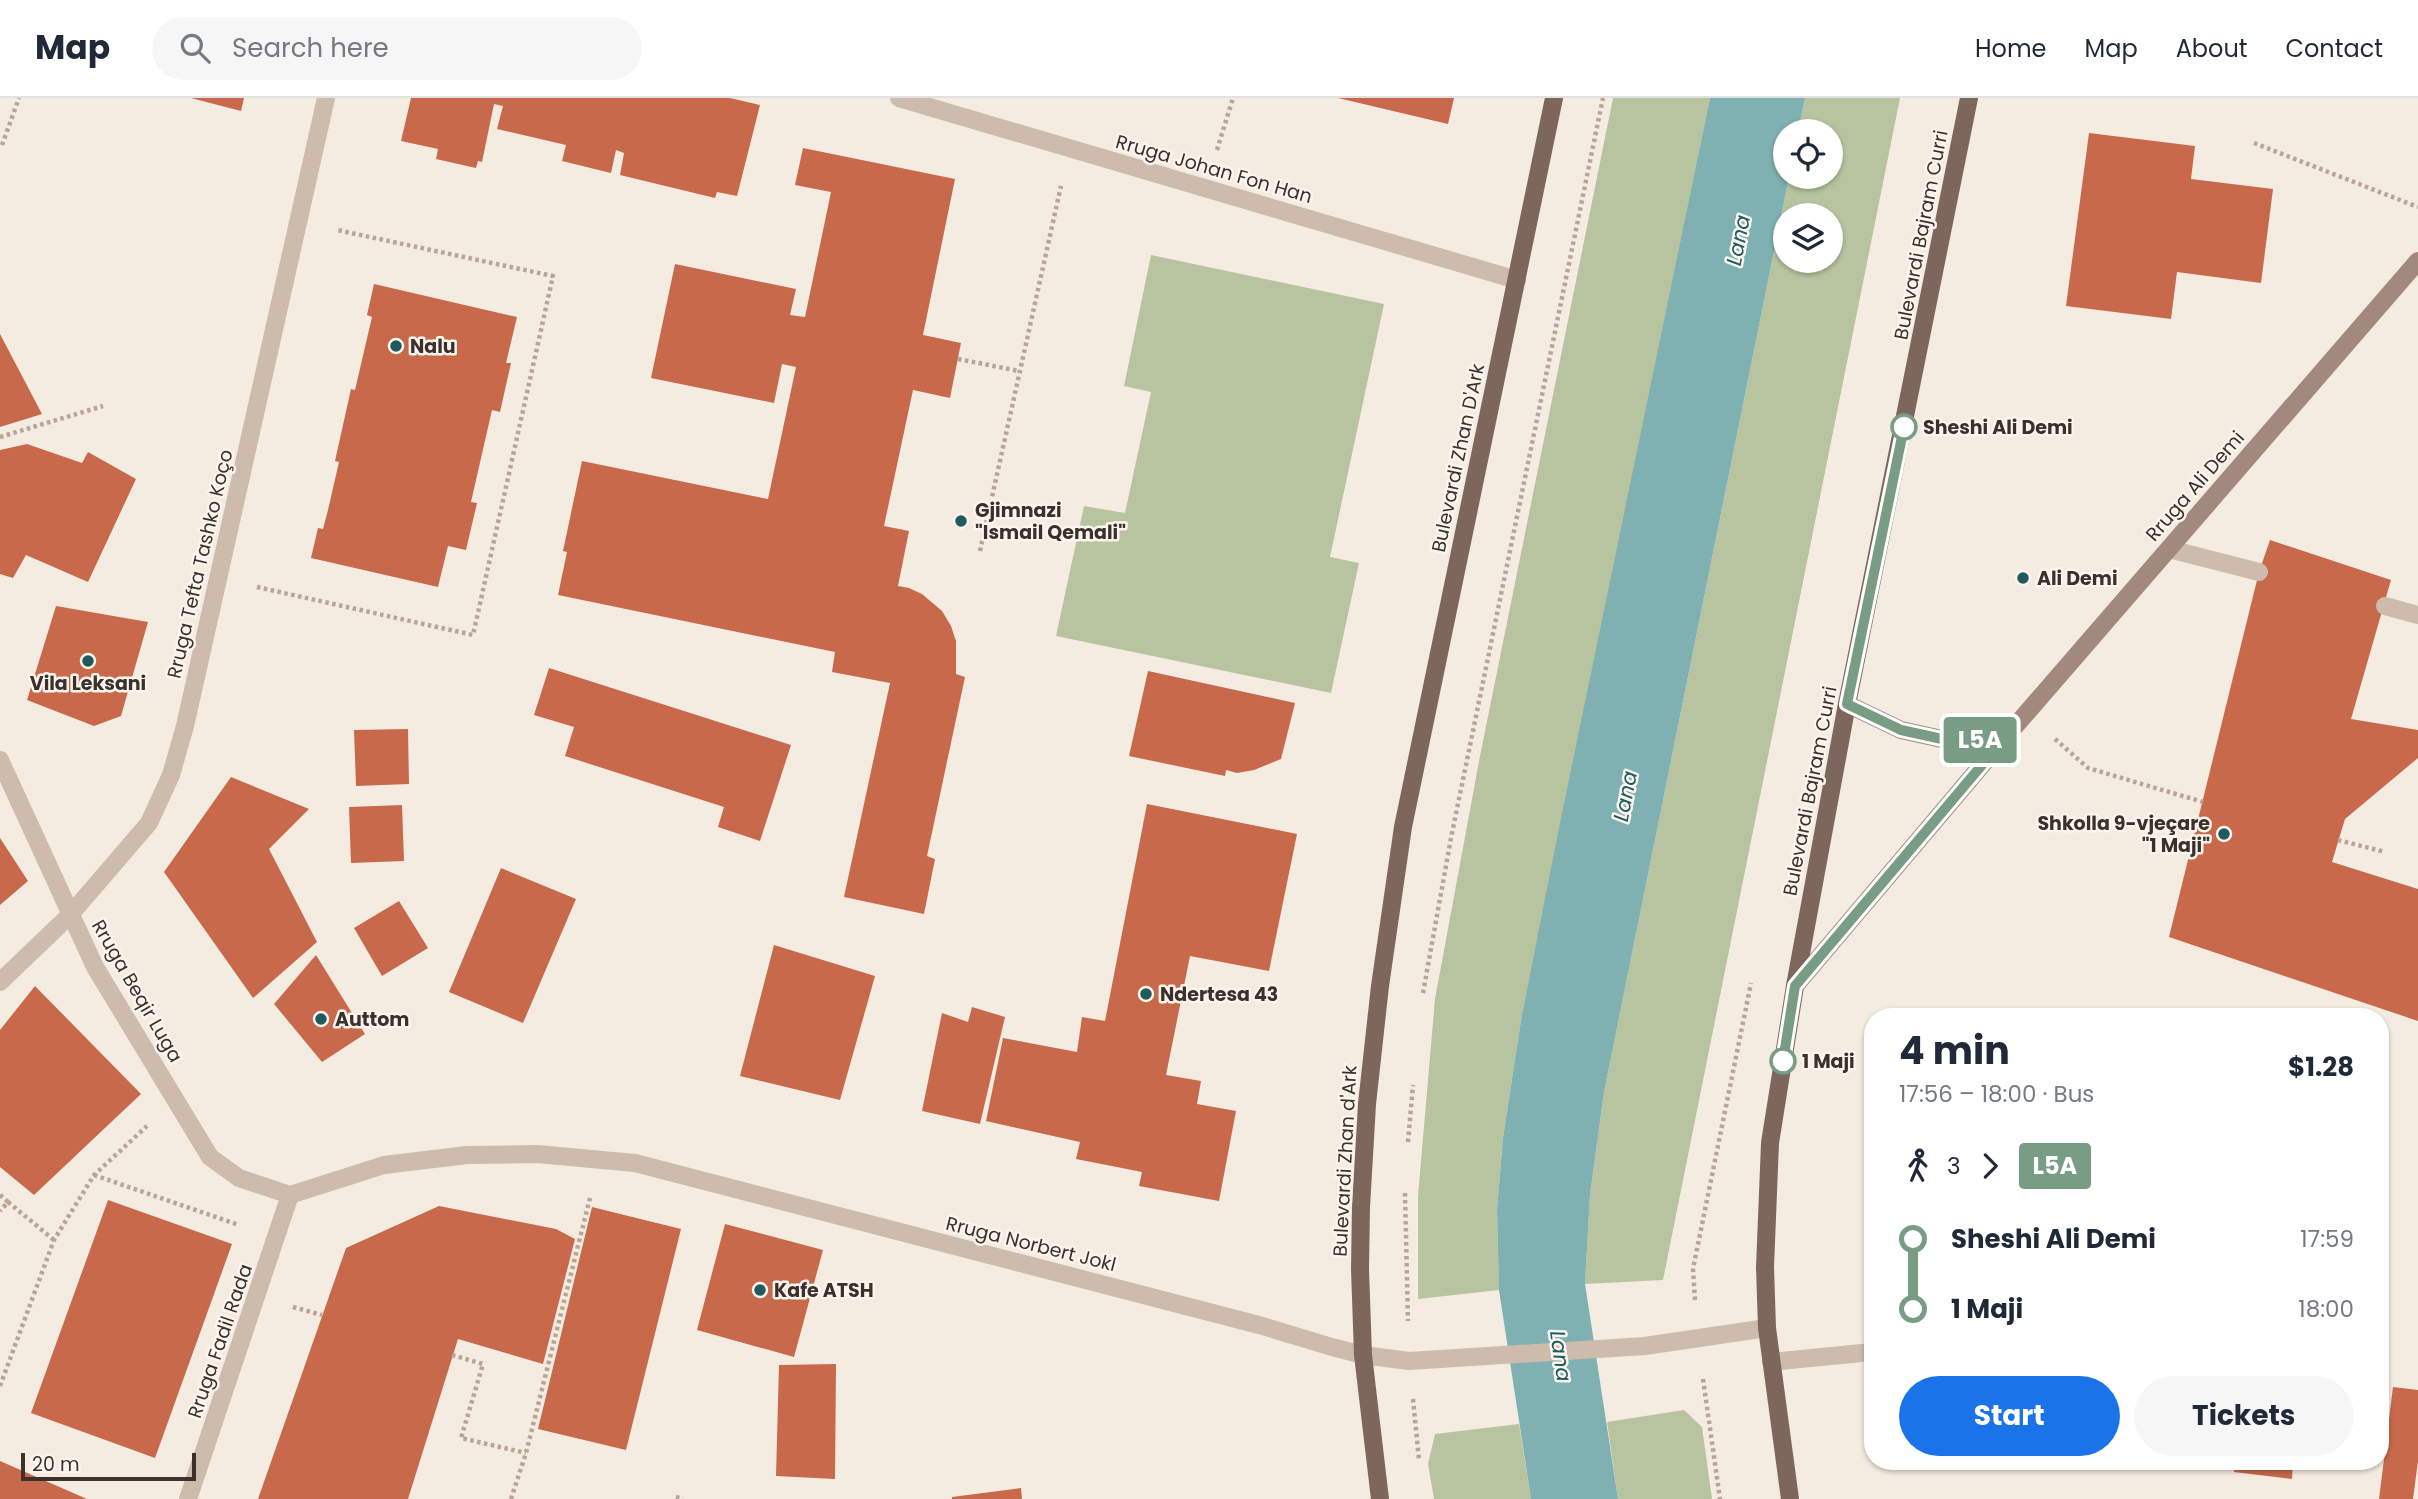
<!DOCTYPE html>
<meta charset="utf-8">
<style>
:root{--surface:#fff;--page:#f6f6f7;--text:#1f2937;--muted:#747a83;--line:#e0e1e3;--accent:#1a73e8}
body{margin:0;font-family:Poppins,sans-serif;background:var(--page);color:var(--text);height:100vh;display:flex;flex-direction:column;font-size:26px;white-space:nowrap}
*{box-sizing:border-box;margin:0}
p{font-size:23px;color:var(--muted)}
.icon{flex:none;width:38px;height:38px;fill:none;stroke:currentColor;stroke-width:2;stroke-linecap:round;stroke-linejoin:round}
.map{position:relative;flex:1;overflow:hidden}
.drawer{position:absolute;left:1864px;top:910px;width:525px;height:462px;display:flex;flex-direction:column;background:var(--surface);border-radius:28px;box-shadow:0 2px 5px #0004}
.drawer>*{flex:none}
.badge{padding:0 14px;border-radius:5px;font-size:24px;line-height:46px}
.buttons{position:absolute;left:1773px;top:21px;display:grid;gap:14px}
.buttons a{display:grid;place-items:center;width:70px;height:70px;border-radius:50%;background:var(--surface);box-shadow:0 2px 5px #0004;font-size:35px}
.scale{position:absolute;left:21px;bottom:18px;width:175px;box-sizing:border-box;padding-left:7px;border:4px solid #3b302b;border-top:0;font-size:19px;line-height:24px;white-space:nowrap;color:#3b302b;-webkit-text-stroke:5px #fbf5ee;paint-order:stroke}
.map>.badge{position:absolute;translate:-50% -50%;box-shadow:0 0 0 4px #fff}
.legs{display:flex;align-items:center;gap:10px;height:77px;padding:0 35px;font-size:23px}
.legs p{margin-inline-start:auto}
.headline{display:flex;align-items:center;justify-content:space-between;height:119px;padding:0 35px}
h1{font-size:38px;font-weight:700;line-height:52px}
.primary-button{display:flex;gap:14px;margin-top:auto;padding:14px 35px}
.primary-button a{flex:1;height:80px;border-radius:42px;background:var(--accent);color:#fff;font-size:28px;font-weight:700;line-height:80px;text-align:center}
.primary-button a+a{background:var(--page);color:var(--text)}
ul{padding:0 35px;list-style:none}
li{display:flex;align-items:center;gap:24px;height:70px;font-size:26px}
li i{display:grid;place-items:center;width:10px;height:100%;margin:0 9px;background:currentColor}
li i::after{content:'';width:18px;height:18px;margin:-9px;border:5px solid;border-radius:50%;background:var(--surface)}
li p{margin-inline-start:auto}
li:first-child i{background:linear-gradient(#0000 50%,currentColor 0)}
li:last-child i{background:linear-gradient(currentColor 50%,#0000 0)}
header{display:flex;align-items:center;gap:42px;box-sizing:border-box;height:98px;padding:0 35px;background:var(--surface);border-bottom:2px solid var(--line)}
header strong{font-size:33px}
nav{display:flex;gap:38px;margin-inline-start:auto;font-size:24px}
.search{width:490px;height:63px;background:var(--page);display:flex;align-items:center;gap:18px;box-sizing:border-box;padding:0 24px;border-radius:38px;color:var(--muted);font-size:26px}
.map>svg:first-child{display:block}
</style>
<header>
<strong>Map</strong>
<div class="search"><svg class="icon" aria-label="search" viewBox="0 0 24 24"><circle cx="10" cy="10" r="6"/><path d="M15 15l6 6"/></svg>Search here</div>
<nav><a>Home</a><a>Map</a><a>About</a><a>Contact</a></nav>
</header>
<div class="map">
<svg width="2418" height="1401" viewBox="0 0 2418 1401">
<rect width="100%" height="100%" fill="#f4ebe1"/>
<path fill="#b8c4a0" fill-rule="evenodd" d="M 1613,0 L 1710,0 L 1521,922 L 1503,1040 L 1497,1111 L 1499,1192 L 1418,1201 L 1418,1098 L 1435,901 L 1480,658 Z
M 1805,0 L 1900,0 L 1663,1182 L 1585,1186 L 1590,1097 L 1604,994 L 1789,79 L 1830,79 L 1830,33 L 1798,33 ZM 1785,117 L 1830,117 L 1830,163 L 1785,163 Z
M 1151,157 L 1384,206 L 1330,459 L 1359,465 L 1331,595 L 1056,538 L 1084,408 L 1125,415 L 1151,294 L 1124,288 Z
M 1684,1312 L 1702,1329 L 1712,1401 L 1618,1401 L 1607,1324 Z
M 1519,1326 L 1531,1401 L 1434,1401 L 1428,1366 L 1435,1336 Z"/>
<path fill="#7fb0b2" d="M 1710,0 L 1805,0 L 1798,33 L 1785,33 L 1785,79 L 1789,79 L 1604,994 L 1590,1097 L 1585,1186 L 1618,1401 L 1531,1401 L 1499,1192 L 1497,1111 L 1503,1040 L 1521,922 L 1560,725 Z"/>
<path fill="#c8694b" d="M 191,0 L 244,0 L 241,13 Z
M 411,0 L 730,0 L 760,7 L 737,98 L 717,94 L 715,100 L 620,77 L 624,55 L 616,52 L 611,75 L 562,63 L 566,47 L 497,31 L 503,8 L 494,6 L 482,64 L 478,63 L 476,70 L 436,61 L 438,51 L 401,43 Z
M 1338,0 L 1454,0 L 1448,26 Z
M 2089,35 L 2195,48 L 2191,81 L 2273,91 L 2261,185 L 2177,174 L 2171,221 L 2066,208 Z
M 803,50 L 955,81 L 923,237 L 961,245 L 950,300 L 913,292 L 884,428 L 909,433 L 898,488 L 909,490 L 922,496 L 942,513 L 951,528 L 956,543 L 956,576 L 965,579 L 927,758 L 935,761 L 924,816 L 844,799 L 890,585 L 832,574 L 835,554 L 558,497 L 567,454 L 563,453 L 582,363 L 768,401 L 796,269 L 782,266 L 774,305 L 651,280 L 675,166 L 796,191 L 790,217 L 805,219 L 831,94 L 795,87 Z
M 374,186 L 517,219 L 506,265 L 511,265 L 500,314 L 492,312 L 471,404 L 477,405 L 466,452 L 448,448 L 438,489 L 311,460 L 318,430 L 323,431 L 328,412 L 339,364 L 335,363 L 351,291 L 355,292 L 372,219 L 367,217 Z
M 0,236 L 42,316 L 0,329 Z
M 27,346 L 82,365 L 88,354 L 136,381 L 88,484 L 26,457 L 13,480 L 0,476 L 0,352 Z
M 2270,442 L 2391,482 L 2351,621 L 2418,632 L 2418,660 L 2345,721 L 2332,764 L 2418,791 L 2418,923 L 2169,839 L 2259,474 Z
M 56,508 L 148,524 L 121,618 L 94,628 L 27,602 Z
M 549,570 L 791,647 L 760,743 L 718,729 L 724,709 L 565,658 L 574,629 L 534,617 Z
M 1148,573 L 1295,605 L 1281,661 L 1254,672 L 1237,675 L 1226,672 L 1225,678 L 1129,658 Z
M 408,631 L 409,686 L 356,688 L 354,632 Z
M 231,679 L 309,711 L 269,751 L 317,844 L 253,900 L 164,774 Z
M 1147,706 L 1297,736 L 1269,873 L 1190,858 L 1166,977 L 1201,983 L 1197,1006 L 1236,1013 L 1219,1103 L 1139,1088 L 1142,1074 L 1076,1061 L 1080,1044 L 986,1023 L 1003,940 L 1077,954 L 1082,919 L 1105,923 Z
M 402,707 L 404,763 L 351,765 L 349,709 Z
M 0,740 L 28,783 L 0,807 Z
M 501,770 L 576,801 L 523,925 L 449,894 Z
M 399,803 L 428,850 L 382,878 L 354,830 Z
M 774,847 L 875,878 L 840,1002 L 740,978 Z
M 316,857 L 365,936 L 322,964 L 274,906 Z
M 35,888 L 141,996 L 34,1097 L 0,1069 L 0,932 Z
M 972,909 L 1005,919 L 980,1026 L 922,1013 L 942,915 L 968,924 Z
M 108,1102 L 232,1146 L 155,1360 L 31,1315 Z
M 439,1108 L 556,1131 L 575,1141 L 543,1266 L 458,1241 L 408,1401 L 258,1401 L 346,1150 Z
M 592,1109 L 681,1131 L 626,1352 L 538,1331 Z
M 725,1126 L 823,1152 L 794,1259 L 697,1232 Z
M 836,1266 L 835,1381 L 776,1378 L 779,1267 Z
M 2393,1289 L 2418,1292 L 2418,1363 L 2413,1401 L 2379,1401 Z
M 0,1363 L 87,1401 L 0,1401 Z
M 2235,1363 L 2293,1363 L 2292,1381 L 2234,1374 Z
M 1021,1390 L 1022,1401 L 952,1401 L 952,1399 Z"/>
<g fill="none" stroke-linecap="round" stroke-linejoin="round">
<path stroke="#b9a596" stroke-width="4.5" stroke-dasharray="3.5 3.5" stroke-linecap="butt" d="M 2254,45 L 2418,109
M 2,47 L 19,0
M 1217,52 L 1233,0
M 958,261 L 1019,273
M 0,339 L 103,308
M 980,453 L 1061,88
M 257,489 L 473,537 L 553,178 L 337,132
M 2055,641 L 2088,670 L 2203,704
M 2338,742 L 2385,754
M 1423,895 L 1451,740 L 1603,0
M 1408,1044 L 1413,987
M 94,1077 L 239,1127
M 1405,1095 L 1408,1223
M 0,1097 L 8,1104 L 0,1113
M 8,1104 L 54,1142
M 1695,1202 L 1693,1171 L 1751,885
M 293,1209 L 322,1217
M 452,1257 L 483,1266 L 461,1340 L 526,1355
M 1703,1281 L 1720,1401
M 0,1288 L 54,1142 L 94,1077 L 147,1028
M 1413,1301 L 1419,1362
M 676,1399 L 683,1401
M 511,1401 L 526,1355 L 590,1100"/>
<path stroke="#cdbbac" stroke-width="18" d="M 2169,451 L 2259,474
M 2385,508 L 2418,517
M 1771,1264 L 1872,1254"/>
<path stroke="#cdbbac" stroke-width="18" d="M 899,0 L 1517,182
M 0,662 L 95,869 L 210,1059 L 239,1080 L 290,1097
M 0,884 L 70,817 L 149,725 L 171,677 L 185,628 L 326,0
M 290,1097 L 384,1067 L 467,1057 L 537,1056 L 635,1065 L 1259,1227 L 1332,1249 L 1363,1257 L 1409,1263 L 1645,1248 L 1767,1230
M 188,1401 L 290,1097"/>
<path stroke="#a18a7d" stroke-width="18" d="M 1847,606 L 1901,632 L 1951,643 L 2004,641
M 1795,888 L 2004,641 L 2418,163"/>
<path stroke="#7d675c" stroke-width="18" d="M 1380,1401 L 1363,1257 L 1360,1171 L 1361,1109 L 1367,1006 L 1380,888 L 1403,729 L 1554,0
M 1790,1401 L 1767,1230 L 1765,1169 L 1770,1045 L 1795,888 L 1847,606 L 1969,0"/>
</g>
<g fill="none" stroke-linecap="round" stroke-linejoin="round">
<defs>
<path id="line-1" d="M 1783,963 L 1795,888 L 2004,641 L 1951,643 L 1901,632 L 1847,606 L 1904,329"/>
</defs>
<use href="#line-1" stroke="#fff" stroke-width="16"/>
<use href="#line-1" stroke="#799c85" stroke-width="10"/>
</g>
<g fill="#1f5a5e" stroke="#fbf5ee" stroke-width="2.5">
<circle cx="396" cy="248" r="7"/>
<circle cx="961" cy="423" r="7"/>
<circle cx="2023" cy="480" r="7"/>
<circle cx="88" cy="563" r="7"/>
<circle cx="2224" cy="736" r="7"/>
<circle cx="1146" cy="896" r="7"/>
<circle cx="321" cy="921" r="7"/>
<circle cx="760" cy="1192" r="7"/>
</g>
<g fill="#fff" stroke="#799c85" stroke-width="3.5">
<circle cx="1904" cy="329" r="12"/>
<circle cx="1783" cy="963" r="12"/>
</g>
<g text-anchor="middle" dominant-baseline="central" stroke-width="5" stroke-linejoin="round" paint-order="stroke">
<g font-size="19" fill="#3b302b" stroke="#fbf5ee">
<text transform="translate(1214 71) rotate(16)">Rruga Johan Fon Han</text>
<text transform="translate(1921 137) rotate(-79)">Bulevardi Bajram Curri</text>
<text transform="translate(1458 360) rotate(-78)">Bulevardi Zhan D'Ark</text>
<text transform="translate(2195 388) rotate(-49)">Rruga Ali Demi</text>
<text transform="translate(200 466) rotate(-77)">Rruga Tefta Tashko Koço</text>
<text transform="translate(1810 693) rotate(-79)">Bulevardi Bajram Curri</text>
<text transform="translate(137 893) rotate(60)">Rruga Beqir Luga</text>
<text transform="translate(1345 1063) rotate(-87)">Bulevardi Zhan d'Ark</text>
<text transform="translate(1031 1146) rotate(14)">Rruga Norbert Jokl</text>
<text transform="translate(220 1243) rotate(-71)">Rruga Fadil Rada</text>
</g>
<g font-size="19" font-weight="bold" fill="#3b302b" stroke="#fbf5ee" text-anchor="start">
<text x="410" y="248">Nalu</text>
<text x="975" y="412">Gjimnazi<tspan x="975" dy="22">"Ismail Qemali"</tspan></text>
<text x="2037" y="480">Ali Demi</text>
<text x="88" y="585" text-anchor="middle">Vila Leksani</text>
<text x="2210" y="725" text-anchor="end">Shkolla 9-vjeçare<tspan x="2210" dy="22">"1 Maji"</tspan></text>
<text x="1160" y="896">Ndertesa 43</text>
<text x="335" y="921">Auttom</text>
<text x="774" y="1192">Kafe ATSH</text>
</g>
<g font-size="19" font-weight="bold" fill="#3b302b" stroke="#fbf5ee" text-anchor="start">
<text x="1923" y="329">Sheshi Ali Demi</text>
<text x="1802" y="963">1 Maji</text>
</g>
<g font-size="21" font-style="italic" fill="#1f5a5e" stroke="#fbf5ee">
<text transform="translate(1738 142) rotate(-79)">Lana</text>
<text transform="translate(1625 698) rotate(-79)">Lana</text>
<text transform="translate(1561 1258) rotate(82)">Lana</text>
</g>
</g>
</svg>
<div class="buttons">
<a><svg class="icon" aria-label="locate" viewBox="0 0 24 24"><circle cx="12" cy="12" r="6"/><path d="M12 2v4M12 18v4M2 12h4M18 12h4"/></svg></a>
<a><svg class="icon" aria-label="layers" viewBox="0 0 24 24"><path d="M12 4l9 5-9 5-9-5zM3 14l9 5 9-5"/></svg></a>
</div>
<div class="scale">20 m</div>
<b class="badge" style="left:1980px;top:642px;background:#799c85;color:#fff">L5A</b>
<section class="drawer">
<div class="headline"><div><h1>4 min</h1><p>17:56 – 18:00 · Bus</p></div><b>$1.28</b></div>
<div class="legs"><svg class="icon" aria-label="walk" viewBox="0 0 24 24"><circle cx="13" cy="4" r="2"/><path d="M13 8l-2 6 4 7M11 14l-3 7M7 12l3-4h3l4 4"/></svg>3<svg class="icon" aria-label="forward" viewBox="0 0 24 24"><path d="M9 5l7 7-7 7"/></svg><b class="badge" style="background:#799c85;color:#fff">L5A</b></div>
<ul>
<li><i style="color:#799c85"></i><b>Sheshi Ali Demi</b><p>17:59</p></li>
<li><i style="color:#799c85"></i><b>1 Maji</b><p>18:00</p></li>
</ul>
<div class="primary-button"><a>Start</a><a>Tickets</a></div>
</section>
</div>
